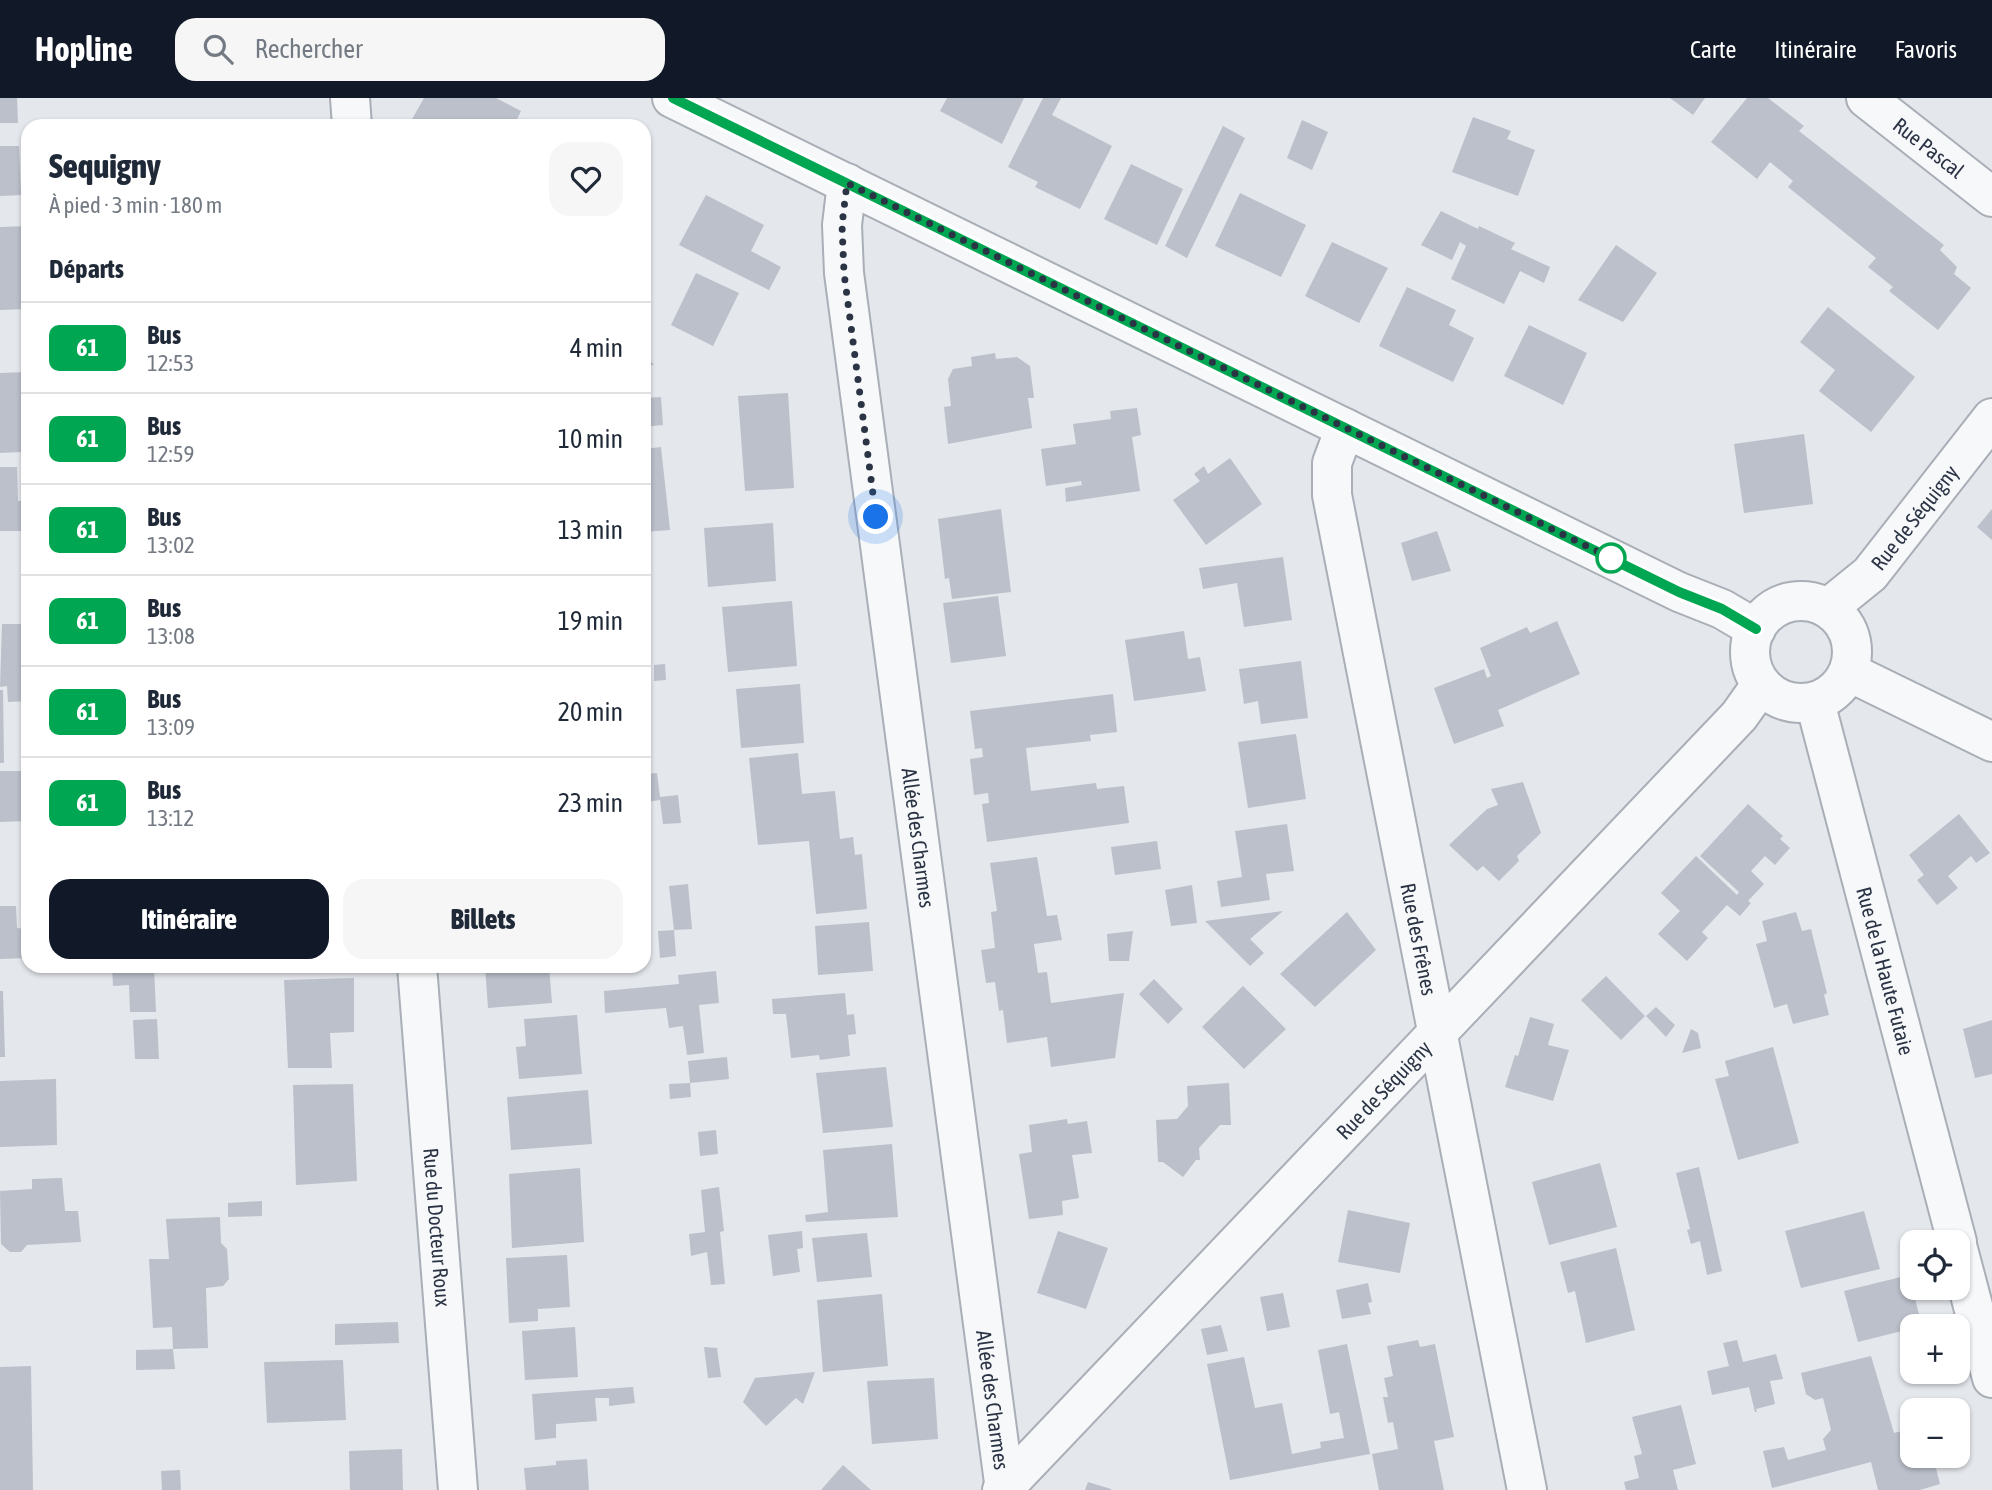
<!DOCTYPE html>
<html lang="fr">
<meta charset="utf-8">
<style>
:root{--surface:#fff;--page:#f6f6f7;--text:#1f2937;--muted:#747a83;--line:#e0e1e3;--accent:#111827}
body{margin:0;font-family:"Asap Condensed",sans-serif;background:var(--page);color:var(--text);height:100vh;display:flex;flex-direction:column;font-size:26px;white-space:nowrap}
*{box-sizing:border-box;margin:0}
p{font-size:23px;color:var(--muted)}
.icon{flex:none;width:38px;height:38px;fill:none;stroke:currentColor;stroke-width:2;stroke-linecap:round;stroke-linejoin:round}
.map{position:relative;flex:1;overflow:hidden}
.details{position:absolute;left:21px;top:21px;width:630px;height:854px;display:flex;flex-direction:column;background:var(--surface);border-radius:21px;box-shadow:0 2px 5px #0004}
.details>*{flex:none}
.badge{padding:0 14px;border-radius:10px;font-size:24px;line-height:46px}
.controls{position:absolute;left:1900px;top:1132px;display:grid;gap:14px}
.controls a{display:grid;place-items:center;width:70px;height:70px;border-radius:14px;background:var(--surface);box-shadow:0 2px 5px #0004;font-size:35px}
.you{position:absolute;width:35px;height:35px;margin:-18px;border:5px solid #fff;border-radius:50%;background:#1a73e8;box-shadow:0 0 0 10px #1a73e833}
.map>.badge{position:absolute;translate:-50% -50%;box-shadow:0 0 0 4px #fff}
h2{padding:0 28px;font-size:26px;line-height:63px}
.round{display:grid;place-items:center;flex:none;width:74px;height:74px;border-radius:21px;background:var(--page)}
.summary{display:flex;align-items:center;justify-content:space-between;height:119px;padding:0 28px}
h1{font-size:33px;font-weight:800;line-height:52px}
.primary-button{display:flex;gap:14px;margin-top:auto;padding:14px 28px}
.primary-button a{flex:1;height:80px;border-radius:21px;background:var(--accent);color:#fff;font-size:28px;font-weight:800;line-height:80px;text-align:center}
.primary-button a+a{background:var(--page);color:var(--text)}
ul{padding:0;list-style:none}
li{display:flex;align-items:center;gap:21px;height:91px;padding:0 28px;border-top:2px solid var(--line)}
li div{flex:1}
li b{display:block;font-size:26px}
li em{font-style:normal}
li .badge{min-width:77px;font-weight:700;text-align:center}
header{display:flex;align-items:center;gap:42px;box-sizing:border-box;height:98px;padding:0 35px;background:var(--accent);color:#fff}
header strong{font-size:33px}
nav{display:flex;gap:38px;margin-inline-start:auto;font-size:24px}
.search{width:490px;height:63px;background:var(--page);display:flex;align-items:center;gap:18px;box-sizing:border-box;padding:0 24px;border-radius:21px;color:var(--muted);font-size:26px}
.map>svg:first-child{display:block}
</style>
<header>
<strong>Hopline</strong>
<div class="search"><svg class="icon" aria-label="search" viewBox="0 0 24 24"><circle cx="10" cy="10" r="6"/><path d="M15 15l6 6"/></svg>Rechercher</div>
<nav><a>Carte</a><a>Itinéraire</a><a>Favoris</a></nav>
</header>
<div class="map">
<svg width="1992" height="1392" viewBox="0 0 1992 1392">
<rect width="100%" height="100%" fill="#e4e7ec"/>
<path fill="#bbc0ca" d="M 0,0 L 17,0 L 18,25 L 0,25 Z
M 424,0 L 496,0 L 521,13 L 514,28 L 421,28 L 411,23 Z
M 947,0 L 1024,0 L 1002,46 L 940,13 Z
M 1043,0 L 1061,0 L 1052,17 L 1112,48 L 1080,111 L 1035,89 L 1038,84 L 1008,69 Z
M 1670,0 L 1705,0 L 1693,17 Z
M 1747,0 L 1768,0 L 1804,28 L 1799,33 L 1944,147 L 1940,152 L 1957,169 L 1954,176 L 1971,190 L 1938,232 L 1889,193 L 1893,189 L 1868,169 L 1876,160 L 1788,89 L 1793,83 L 1770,64 L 1757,81 L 1711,44 Z
M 1473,19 L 1511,33 L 1507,41 L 1535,52 L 1518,98 L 1452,74 Z
M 1302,22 L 1328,34 L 1312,72 L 1287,60 Z
M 261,24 L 261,28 L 195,28 L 195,25 Z
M 1223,28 L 1245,40 L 1187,160 L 1165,148 Z
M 0,48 L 19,48 L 21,97 L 0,98 Z
M 1131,66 L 1183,91 L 1157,147 L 1104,121 Z
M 1240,95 L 1306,127 L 1281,179 L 1215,148 Z
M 706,97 L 764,127 L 751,153 L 781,169 L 769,192 L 679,147 Z
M 1441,113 L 1478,131 L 1479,128 L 1515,145 L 1511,151 L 1550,169 L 1544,185 L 1520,173 L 1504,206 L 1451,181 L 1466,148 L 1460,144 L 1452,162 L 1421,147 Z
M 28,128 L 28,211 L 0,212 L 0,129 Z
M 1332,144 L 1388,170 L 1359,225 L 1305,198 Z
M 1616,147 L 1657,175 L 1623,224 L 1578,202 Z
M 696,175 L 739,195 L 713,248 L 671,227 Z
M 1407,189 L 1456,212 L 1449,227 L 1474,240 L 1453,284 L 1379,248 Z
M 1828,209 L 1915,279 L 1871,334 L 1819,293 L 1835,272 L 1800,244 Z
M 1529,227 L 1587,255 L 1563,307 L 1504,278 Z
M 644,255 L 654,267 L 644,267 Z
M 995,255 L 996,261 L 1017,259 L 1030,268 L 1034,300 L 1028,300 L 1032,330 L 948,346 L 944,309 L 951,308 L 948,281 L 953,271 L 972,268 L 971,259 Z
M 28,274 L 28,319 L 22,319 L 21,354 L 0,355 L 0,275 Z
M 788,295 L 794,390 L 745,393 L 738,298 Z
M 661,299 L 663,327 L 644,329 L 644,300 Z
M 1137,310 L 1141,337 L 1132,339 L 1140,393 L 1066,404 L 1065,390 L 1082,387 L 1081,383 L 1046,388 L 1041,351 L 1076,346 L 1073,326 L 1111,321 L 1110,313 Z
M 1804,336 L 1813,406 L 1744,415 L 1734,346 Z
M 661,349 L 670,432 L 644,434 L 644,351 Z
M 1230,360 L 1262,406 L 1206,447 L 1173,402 L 1200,383 L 1194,376 L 1204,368 L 1208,376 Z
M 0,369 L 17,369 L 18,403 L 23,403 L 24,433 L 0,433 Z
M 1001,411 L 1011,494 L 952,501 L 949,480 L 945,481 L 938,421 Z
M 1992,411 L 1992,442 L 1977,429 Z
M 773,425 L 776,483 L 708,489 L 704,430 Z
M 1437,433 L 1451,473 L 1412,483 L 1401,445 Z
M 1283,459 L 1292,522 L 1244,529 L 1237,485 L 1203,491 L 1199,470 Z
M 998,498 L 1006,558 L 951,565 L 943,505 Z
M 792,503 L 797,568 L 728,574 L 722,509 Z
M 1557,523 L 1580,576 L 1498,612 L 1504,628 L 1454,646 L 1434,590 L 1484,571 L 1487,580 L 1491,578 L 1480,550 L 1527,529 L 1530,535 Z
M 2,526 L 28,526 L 28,603 L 8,604 L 7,588 L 0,589 Z
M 1184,533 L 1188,561 L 1200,559 L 1206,593 L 1134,603 L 1125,542 Z
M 1301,563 L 1308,620 L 1261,626 L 1258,603 L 1244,606 L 1239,571 Z
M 665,566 L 666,582 L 654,583 L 654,567 Z
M 800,586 L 804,645 L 741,650 L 736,591 Z
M 0,592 L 3,592 L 4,665 L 0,665 Z
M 1113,596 L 1117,634 L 1090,637 L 1091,643 L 1026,650 L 1031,693 L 1096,685 L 1097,691 L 1124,688 L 1129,725 L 987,744 L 982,706 L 989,705 L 988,695 L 974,697 L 970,661 L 983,659 L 982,650 L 975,651 L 970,613 Z
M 1296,636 L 1306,701 L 1248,710 L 1238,644 Z
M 798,655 L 802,696 L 835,693 L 840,741 L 853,739 L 855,757 L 862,756 L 867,811 L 816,816 L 809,743 L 758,747 L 749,660 Z
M 0,673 L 28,673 L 28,723 L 0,724 Z
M 657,675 L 660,699 L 678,697 L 681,725 L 663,726 L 660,702 L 646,704 L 644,676 Z
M 1523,684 L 1541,735 L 1517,758 L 1519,763 L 1499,783 L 1483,768 L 1477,773 L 1449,747 L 1487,711 L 1498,707 L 1491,691 Z
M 1748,706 L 1783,738 L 1780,741 L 1790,750 L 1775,767 L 1765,758 L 1751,773 L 1764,786 L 1748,803 L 1751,805 L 1740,818 L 1727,807 L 1702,834 L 1708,840 L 1687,863 L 1658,836 L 1680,813 L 1661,795 L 1696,758 L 1737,797 L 1739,794 L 1700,758 Z
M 1959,716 L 1990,755 L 1976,765 L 1971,758 L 1948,778 L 1958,790 L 1937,807 L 1917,782 L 1924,777 L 1909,757 Z
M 1287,726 L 1294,773 L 1266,776 L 1270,802 L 1221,809 L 1217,783 L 1242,779 L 1235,733 Z
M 1157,743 L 1161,771 L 1115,777 L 1111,749 Z
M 1037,759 L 1047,818 L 1057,817 L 1062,842 L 1034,846 L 1038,875 L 1047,874 L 1051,905 L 1124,895 L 1115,960 L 1051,969 L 1047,939 L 1007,945 L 1003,912 L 999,913 L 995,884 L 986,885 L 981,852 L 995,850 L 991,814 L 997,813 L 990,765 Z
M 688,786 L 692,831 L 674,832 L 669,788 Z
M 1192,787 L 1197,825 L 1171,828 L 1165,792 Z
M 0,808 L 16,808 L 17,830 L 28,831 L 28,860 L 0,861 Z
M 1283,813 L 1250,841 L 1264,855 L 1250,868 L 1205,823 Z
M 1347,814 L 1376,852 L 1315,909 L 1280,876 Z
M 1796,814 L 1802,833 L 1811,831 L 1827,895 L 1824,897 L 1829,917 L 1793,926 L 1787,906 L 1774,910 L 1756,846 L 1767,843 L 1762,823 Z
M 869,824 L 873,873 L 818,877 L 815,828 Z
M 674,832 L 676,858 L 660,860 L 658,833 Z
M 1133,833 L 1129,863 L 1109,863 L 1107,836 Z
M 112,868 L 154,868 L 156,914 L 130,914 L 129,887 L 113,888 Z
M 485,868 L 549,868 L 552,905 L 488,910 Z
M 716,873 L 719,905 L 699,907 L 704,955 L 687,957 L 683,928 L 669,930 L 666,910 L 605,915 L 604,893 L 679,886 L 678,877 Z
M 1606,878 L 1645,918 L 1621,942 L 1581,902 Z
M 354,880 L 354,934 L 330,935 L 332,970 L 288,970 L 284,882 Z
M 1154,881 L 1183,911 L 1168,926 L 1139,896 Z
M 1243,888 L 1286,931 L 1244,971 L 1202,929 Z
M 0,893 L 3,893 L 5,959 L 0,959 Z
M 845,895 L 847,917 L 854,916 L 856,936 L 848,937 L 850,958 L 820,962 L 819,957 L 791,960 L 786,916 L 773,916 L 772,901 Z
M 1656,909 L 1675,927 L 1666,939 L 1646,918 Z
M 577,917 L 582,976 L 519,981 L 516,949 L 526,948 L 524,921 Z
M 1530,919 L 1554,926 L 1548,947 L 1569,952 L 1553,1003 L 1505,989 L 1515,957 L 1518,958 Z
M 157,921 L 159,961 L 135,961 L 133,922 Z
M 1992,922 L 1992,976 L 1975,980 L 1963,931 Z
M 1691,931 L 1698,935 L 1701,950 L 1682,955 Z
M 1773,949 L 1799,1045 L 1738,1062 L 1715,981 L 1729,978 L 1725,963 Z
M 727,959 L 729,981 L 690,985 L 688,963 Z
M 886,969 L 893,1029 L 823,1035 L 816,975 Z
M 56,981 L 57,1047 L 0,1049 L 0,983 Z
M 690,985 L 691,999 L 670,1001 L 669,986 Z
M 1229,985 L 1231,1027 L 1220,1027 L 1199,1050 L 1200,1062 L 1196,1062 L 1183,1079 L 1163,1064 L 1158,1064 L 1156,1022 L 1177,1021 L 1188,1008 L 1187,988 Z
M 353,986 L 357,1083 L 296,1087 L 293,987 Z
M 588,992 L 592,1046 L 511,1052 L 507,999 Z
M 1067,1021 L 1068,1026 L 1087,1023 L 1092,1055 L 1072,1057 L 1079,1100 L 1062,1103 L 1063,1117 L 1029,1121 L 1019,1056 L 1032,1054 L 1029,1027 Z
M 716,1032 L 718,1056 L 700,1058 L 698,1034 Z
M 892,1046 L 898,1119 L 806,1124 L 805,1117 L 828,1114 L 823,1052 Z
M 1600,1065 L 1617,1129 L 1549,1147 L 1532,1084 Z
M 1699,1069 L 1722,1173 L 1707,1177 L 1700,1143 L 1691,1146 L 1687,1132 L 1690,1131 L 1676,1075 Z
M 580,1070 L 584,1144 L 512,1150 L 509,1076 Z
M 62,1080 L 65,1113 L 78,1113 L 81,1144 L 27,1147 L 21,1154 L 10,1154 L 1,1146 L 0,1093 L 32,1091 L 32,1081 Z
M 719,1089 L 724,1133 L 720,1134 L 725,1186 L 711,1187 L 707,1154 L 691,1158 L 689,1136 L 705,1134 L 701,1092 Z
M 262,1103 L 262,1118 L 228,1119 L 228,1105 Z
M 1348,1112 L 1410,1125 L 1400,1175 L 1338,1164 Z
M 1864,1113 L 1880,1171 L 1801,1190 L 1785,1133 Z
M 220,1119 L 221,1145 L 227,1151 L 229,1181 L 223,1188 L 206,1190 L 208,1250 L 173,1251 L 172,1229 L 153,1230 L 149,1161 L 169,1161 L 166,1121 Z
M 802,1133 L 803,1150 L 797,1151 L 800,1174 L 773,1178 L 768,1137 Z
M 1058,1133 L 1108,1150 L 1086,1211 L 1037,1195 Z
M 867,1135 L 872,1179 L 817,1184 L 812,1140 Z
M 1616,1150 L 1635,1232 L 1586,1245 L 1575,1193 L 1568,1195 L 1560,1164 Z
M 567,1157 L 570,1209 L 538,1211 L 538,1223 L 509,1225 L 506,1160 Z
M 1909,1177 L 1922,1228 L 1858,1244 L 1844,1193 Z
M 1368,1185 L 1372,1204 L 1368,1205 L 1371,1216 L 1342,1221 L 1336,1192 Z
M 1283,1195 L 1290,1229 L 1267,1233 L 1260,1199 Z
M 882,1196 L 888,1268 L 823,1274 L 817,1202 Z
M 398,1224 L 399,1245 L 335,1247 L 335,1226 Z
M 1221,1227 L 1228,1253 L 1207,1257 L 1201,1231 Z
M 575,1229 L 578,1279 L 525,1282 L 522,1233 Z
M 1418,1242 L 1420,1249 L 1435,1246 L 1454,1339 L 1434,1343 L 1444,1392 L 1379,1392 L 1372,1356 L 1398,1351 L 1393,1324 L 1388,1325 L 1383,1299 L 1388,1299 L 1384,1280 L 1393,1278 L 1387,1248 Z
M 1737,1242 L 1743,1264 L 1776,1256 L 1783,1281 L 1770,1283 L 1775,1306 L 1756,1311 L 1757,1314 L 1755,1314 L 1749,1289 L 1712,1297 L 1707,1273 L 1729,1268 L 1723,1245 Z
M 1347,1246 L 1370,1356 L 1230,1382 L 1207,1266 L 1244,1259 L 1255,1310 L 1282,1305 L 1292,1356 L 1321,1350 L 1320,1344 L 1344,1340 L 1339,1314 L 1330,1316 L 1318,1252 Z
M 704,1249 L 717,1250 L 721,1279 L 708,1280 Z
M 173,1251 L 175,1271 L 136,1272 L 136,1252 Z
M 1871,1258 L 1894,1335 L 1913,1330 L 1913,1358 L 1933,1358 L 1940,1386 L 1920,1392 L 1878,1392 L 1871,1364 L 1772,1390 L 1763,1353 L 1784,1349 L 1788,1362 L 1826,1352 L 1823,1341 L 1831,1332 L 1823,1300 L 1815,1302 L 1806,1296 L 1801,1275 Z
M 343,1262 L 346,1322 L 267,1325 L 264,1264 Z
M 31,1268 L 33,1392 L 0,1392 L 0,1269 Z
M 815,1274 L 803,1306 L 796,1300 L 766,1328 L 743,1304 L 755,1280 Z
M 934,1280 L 938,1341 L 872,1346 L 867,1283 Z
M 633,1289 L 635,1305 L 609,1308 L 609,1300 L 595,1300 L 597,1323 L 556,1326 L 556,1340 L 535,1342 L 532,1296 Z
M 1681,1307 L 1696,1366 L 1673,1372 L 1678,1392 L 1626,1392 L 1624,1384 L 1639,1380 L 1634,1358 L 1642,1356 L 1632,1319 Z
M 402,1351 L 403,1392 L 350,1392 L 349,1353 Z
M 587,1361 L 589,1392 L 526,1392 L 524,1370 L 556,1367 L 556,1363 Z
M 843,1367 L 871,1392 L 821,1392 Z
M 180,1372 L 181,1392 L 162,1392 L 161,1373 Z
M 1088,1384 L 1111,1391 L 1111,1392 L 1085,1392 Z"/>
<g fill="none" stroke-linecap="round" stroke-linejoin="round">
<defs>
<g id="minor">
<path d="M 350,0 L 352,28"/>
<path d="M 672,0 L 1679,494 L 1722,511 L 1756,531"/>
<path id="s1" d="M 1866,0 L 1992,99"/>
<path id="s2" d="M 847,85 L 842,127 L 844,175 L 1005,1392"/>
<path id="s3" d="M 1345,330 L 1332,365 L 1332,397 L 1527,1392"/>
<circle cx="1801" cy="554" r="51"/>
<path id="s4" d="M 1828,510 L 1870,476 L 1992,320"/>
<path d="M 1849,574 L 1992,644"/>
<path id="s5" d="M 1815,604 L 1957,1144"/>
<path id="s6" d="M 417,868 L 458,1392"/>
<path d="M 1958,1151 L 1992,1280"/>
<path id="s7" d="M 1002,1392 L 1739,618 L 1761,587"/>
</g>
</defs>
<use href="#minor" stroke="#a9aeb7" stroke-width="42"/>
<use href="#minor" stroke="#f7f8fa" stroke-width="38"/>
</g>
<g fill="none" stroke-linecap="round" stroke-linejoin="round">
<defs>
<path id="line" d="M 673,0 L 1679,494 L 1722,511 L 1756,531"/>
</defs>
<use href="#line" stroke="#fff" stroke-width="16"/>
<use href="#line" stroke="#00a651" stroke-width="10"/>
<path stroke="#2b3445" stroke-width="7" stroke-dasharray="0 12.6" d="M 876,419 L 844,175 L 842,127 L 847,85 L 1611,460"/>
</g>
<circle fill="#fff" stroke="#00a651" stroke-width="3.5" cx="1611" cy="460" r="14"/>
<g text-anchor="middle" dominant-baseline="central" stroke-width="7" stroke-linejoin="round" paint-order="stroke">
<g font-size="21" fill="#2b3445" stroke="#f4f6f9">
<text stroke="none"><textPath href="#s1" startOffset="80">Rue Pascal</textPath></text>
<text stroke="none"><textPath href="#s4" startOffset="126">Rue de Séquigny</textPath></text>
<text stroke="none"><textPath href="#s2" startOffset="660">Allée des Charmes</textPath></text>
<text stroke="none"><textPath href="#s3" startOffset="522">Rue des Frênes</textPath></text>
<text stroke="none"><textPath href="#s5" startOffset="278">Rue de la Haute Futaie</textPath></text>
<text stroke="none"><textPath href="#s7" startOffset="553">Rue de Séquigny</textPath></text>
<text stroke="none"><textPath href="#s6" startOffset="262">Rue du Docteur Roux</textPath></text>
<text stroke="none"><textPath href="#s2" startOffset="1227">Allée des Charmes</textPath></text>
</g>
</g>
</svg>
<div class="controls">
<a><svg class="icon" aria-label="locate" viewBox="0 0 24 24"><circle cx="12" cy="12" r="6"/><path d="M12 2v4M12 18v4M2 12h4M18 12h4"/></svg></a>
<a>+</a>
<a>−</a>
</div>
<div class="you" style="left:876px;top:419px"></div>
<section class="details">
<div class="summary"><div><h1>Sequigny</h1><p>À pied · 3 min · 180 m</p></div><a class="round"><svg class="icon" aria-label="heart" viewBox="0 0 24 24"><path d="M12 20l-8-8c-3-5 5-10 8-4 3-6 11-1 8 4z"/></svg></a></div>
<h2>Départs</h2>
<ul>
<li><span class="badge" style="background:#00a651;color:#fff">61</span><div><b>Bus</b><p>12:53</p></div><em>4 min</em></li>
<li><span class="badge" style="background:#00a651;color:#fff">61</span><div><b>Bus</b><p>12:59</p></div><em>10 min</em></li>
<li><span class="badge" style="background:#00a651;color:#fff">61</span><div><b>Bus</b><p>13:02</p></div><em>13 min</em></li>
<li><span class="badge" style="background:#00a651;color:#fff">61</span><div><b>Bus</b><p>13:08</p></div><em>19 min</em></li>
<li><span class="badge" style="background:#00a651;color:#fff">61</span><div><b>Bus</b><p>13:09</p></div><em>20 min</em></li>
<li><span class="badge" style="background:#00a651;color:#fff">61</span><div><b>Bus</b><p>13:12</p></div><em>23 min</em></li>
</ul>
<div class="primary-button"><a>Itinéraire</a><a>Billets</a></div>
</section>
</div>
